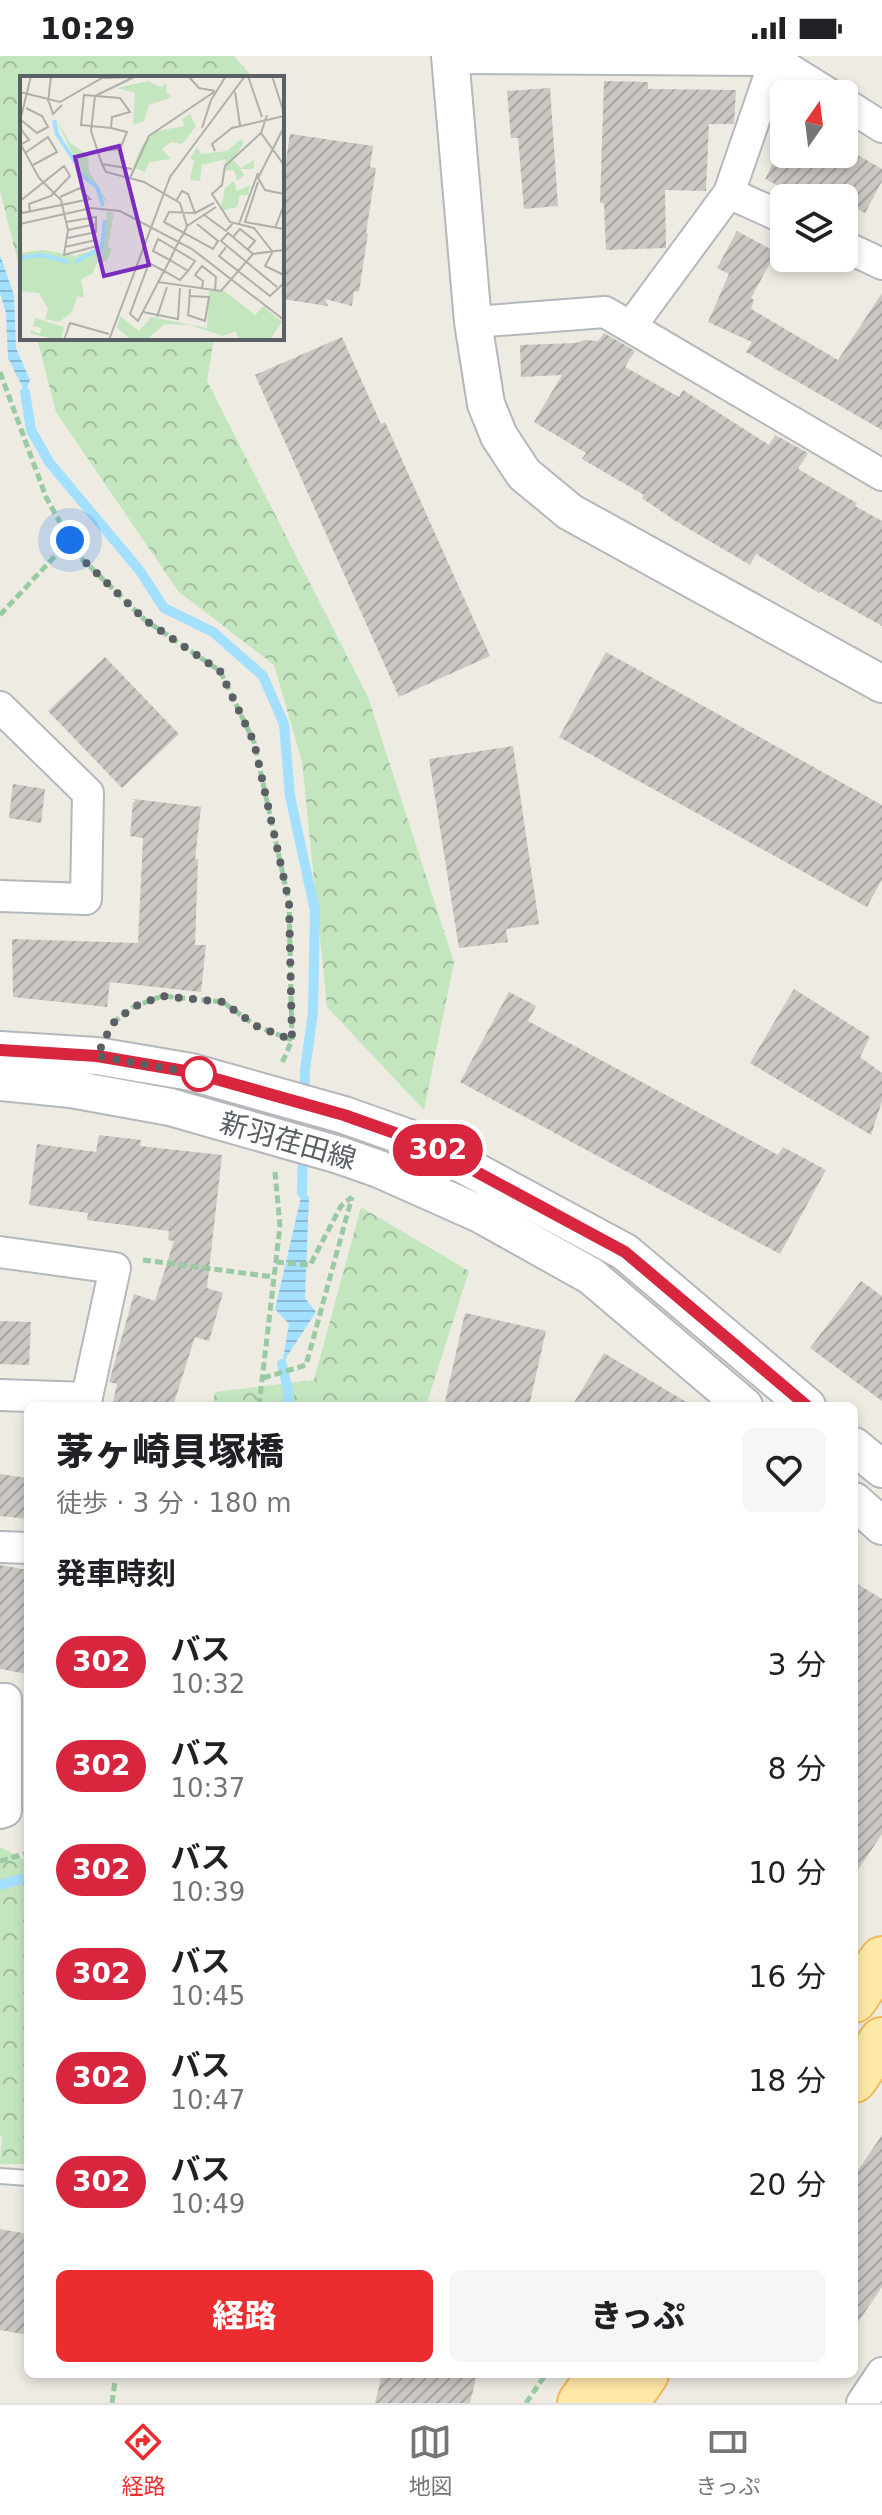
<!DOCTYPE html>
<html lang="ja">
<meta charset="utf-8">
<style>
:root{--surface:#fff;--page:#f6f6f6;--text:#202124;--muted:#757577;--line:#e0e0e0;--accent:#eb2d2f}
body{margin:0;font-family:"DejaVu Sans","Noto Sans JP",sans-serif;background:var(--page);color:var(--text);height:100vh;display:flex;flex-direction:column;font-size:30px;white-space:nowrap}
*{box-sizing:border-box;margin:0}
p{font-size:26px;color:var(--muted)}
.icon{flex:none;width:44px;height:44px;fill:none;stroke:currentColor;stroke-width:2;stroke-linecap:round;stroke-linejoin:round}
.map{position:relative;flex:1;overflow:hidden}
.drawer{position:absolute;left:24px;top:1346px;width:834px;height:976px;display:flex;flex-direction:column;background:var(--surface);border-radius:12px;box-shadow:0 4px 12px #0003}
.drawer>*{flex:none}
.badge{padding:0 16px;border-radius:26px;font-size:28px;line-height:52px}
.needle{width:52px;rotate:14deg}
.fabs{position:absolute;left:770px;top:24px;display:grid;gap:16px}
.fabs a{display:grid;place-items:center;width:88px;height:88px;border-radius:12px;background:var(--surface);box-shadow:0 4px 12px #0003;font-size:40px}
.you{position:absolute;width:40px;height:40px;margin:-20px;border:6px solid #fff;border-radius:50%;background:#1a73e8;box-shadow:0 0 0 12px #1a73e833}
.map>.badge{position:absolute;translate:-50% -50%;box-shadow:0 0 0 4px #fff}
h2{padding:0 32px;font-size:30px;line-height:72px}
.round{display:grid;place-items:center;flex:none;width:84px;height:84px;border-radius:12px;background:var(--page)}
.head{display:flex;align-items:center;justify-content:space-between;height:136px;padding:0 32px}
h1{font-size:38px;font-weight:800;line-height:60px}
.action{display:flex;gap:16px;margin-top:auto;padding:16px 32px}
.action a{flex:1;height:92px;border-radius:12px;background:var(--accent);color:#fff;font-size:32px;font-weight:800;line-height:92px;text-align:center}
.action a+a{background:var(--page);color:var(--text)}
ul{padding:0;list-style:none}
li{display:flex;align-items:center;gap:24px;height:104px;padding:0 32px}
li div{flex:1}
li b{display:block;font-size:30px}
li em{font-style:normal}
li .badge{min-width:88px;font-weight:700;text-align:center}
.status{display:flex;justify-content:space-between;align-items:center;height:56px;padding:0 40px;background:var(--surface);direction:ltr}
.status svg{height:22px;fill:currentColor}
.tab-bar{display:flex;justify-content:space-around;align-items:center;height:112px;border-top:2px solid var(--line);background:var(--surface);font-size:22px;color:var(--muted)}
.tab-bar a{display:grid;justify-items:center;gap:4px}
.tab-bar .selected{color:var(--accent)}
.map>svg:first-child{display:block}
</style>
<div class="status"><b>10:29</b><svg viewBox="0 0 49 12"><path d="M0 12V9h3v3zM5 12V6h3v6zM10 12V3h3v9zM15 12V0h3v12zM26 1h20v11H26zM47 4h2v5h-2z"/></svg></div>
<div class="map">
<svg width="882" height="2347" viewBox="0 0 882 2347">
<defs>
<pattern id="forest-crowns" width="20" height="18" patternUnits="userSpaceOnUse" patternTransform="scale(2)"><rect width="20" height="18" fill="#c3e6bf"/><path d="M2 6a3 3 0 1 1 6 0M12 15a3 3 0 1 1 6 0" fill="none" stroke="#a1be9f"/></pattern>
<pattern id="water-rules" width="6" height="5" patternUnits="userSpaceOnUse" patternTransform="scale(2)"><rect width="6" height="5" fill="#a3dfff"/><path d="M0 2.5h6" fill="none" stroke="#88b8d2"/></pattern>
<pattern id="building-hatch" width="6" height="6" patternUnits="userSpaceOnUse" patternTransform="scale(2)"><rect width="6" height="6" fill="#cbc7c3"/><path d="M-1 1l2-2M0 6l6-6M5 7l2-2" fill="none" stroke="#a8a5a2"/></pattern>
</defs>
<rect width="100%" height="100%" fill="#eeebe3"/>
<path fill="url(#forest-crowns)" d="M 0,0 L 234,0 L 253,22 L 22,22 L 22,222 L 0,135 Z
M 37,282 L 214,282 L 207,325 L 368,641 L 454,906 L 424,1054 L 327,951 L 302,706 L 274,609 L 178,535 L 56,356 Z
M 361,1151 L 469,1215 L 426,1350 L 212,1350 L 215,1336 L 314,1324 Z
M 0,1791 L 28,1805 L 28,2108 L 0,2108 L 2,2080 L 0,2080 Z"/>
<path fill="url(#water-rules)" d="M 0,199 L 14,239 L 16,292 L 30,324 L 25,336 L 8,302 L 6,257 L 0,237 Z
M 302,1137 L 309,1140 L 305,1242 L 316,1256 L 282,1308 L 289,1268 L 275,1253 Z"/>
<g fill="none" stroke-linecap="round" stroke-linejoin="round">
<path stroke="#a3dfff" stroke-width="10" d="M 25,336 L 31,374 L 49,406 L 140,515 L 164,552 L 213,576 L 263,620 L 284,668 L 290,740 L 315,855 L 313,956 L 305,1014 L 302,1137
M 282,1308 L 289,1339 L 287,1350
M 0,1829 L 28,1821"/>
</g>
<path fill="url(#building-hatch)" d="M 604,25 L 648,26 L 648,33 L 736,34 L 734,68 L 709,68 L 706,135 L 665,134 L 666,192 L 606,194 L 604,147 L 600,147 Z
M 550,32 L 558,150 L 524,153 L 518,82 L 511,82 L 507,35 Z
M 290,78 L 373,90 L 370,111 L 376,112 L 366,177 L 368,177 L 359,236 L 354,235 L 352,250 L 325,243 L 328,250 L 282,243 L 282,130 Z
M 778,98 L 819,98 L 848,113 L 856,98 L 882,113 L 882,125 L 865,157 L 844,146 L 844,142 L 802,142 L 765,123 Z
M 737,175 L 776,196 L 751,242 L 754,244 L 751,253 L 838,304 L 882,237 L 882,374 L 746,296 L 752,286 L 708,266 L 729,218 L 717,212 Z
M 604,277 L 635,295 L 625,311 L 679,341 L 683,334 L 769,389 L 775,379 L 808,397 L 798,413 L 857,447 L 855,450 L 882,465 L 882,570 L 820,535 L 819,537 L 756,498 L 750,509 L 674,464 L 642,442 L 644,439 L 582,403 L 586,397 L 534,366 L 562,319 L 521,321 L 520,289 L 576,287 L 585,284 L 598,285 Z
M 342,281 L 381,368 L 385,366 L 490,600 L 399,641 L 255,319 Z
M 606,596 L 882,749 L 882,823 L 867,851 L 559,681 Z
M 105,601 L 179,678 L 122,732 L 48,655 Z
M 513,690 L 539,868 L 506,873 L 508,886 L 459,892 L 429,703 Z
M 13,728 L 45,733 L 41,767 L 9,762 Z
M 133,743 L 201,751 L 195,803 L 198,803 L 195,889 L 206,889 L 201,936 L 110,926 L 107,951 L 13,941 L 12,883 L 138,887 L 143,782 L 130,780 L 133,746 L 136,746 Z
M 794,933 L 870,981 L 860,1001 L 882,1017 L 882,1045 L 871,1079 L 750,1007 Z
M 509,936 L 536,950 L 528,965 L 778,1099 L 783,1091 L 826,1114 L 780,1198 L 460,1026 Z
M 99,1079 L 141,1084 L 140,1090 L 222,1099 L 207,1232 L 223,1237 L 209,1285 L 195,1281 L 173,1350 L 112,1350 L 117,1328 L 109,1326 L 134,1238 L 155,1245 L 174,1185 L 168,1184 L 169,1175 L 87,1164 L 88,1157 L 29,1149 L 37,1088 L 96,1096 Z
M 861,1225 L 882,1240 L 882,1345 L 810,1292 Z
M 465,1257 L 546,1275 L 529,1350 L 444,1350 Z
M 0,1265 L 31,1266 L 29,1309 L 0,1308 Z
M 604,1297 L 693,1350 L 572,1350 Z
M 0,1418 L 28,1422 L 28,1463 L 0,1460 Z
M 0,1509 L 28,1514 L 28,1618 L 0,1613 Z
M 854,1526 L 882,1543 L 882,1778 L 854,1820 Z
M 882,2079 L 882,2231 L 854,2272 L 854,2120 Z
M 0,2173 L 28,2178 L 28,2279 L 0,2274 Z
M 382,2318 L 477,2318 L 470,2347 L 375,2347 Z"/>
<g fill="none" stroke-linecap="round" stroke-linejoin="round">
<defs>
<path id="service" d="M 0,2120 L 28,2122"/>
<path id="minor" d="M 450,2 L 775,4 L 829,38
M 844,47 L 882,71
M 729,137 L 784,162
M 844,190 L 882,208
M 473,266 L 605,256 L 882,419
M 631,270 L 729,137 L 775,4
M 0,651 L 88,737 L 86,843 L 0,840
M 0,1196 L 115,1212 L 85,1350
M 0,1339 L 87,1342
M 0,1491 L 28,1492
M 0,1643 L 6,1643 L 6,1755 L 0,1757
M 862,2347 L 882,2317"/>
<path id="tertiary" d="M 450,0 L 473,266 L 486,348 L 499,380 L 524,418 L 570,456 L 882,628
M 0,994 L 97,1000 L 191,1016
M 0,1026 L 71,1033 L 170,1051
M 344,1059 L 423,1087 L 625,1196 L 807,1350
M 339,1099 L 379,1113 L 480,1158 L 591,1220 L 744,1350
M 854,1390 L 882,1413
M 854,1445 L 882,1470"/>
<path id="primary" d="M 854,1944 L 882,1903
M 854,2024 L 882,1984
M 580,2347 L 600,2318
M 626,2347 L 646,2318"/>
</defs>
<use href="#service" stroke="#b4b7bb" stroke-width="18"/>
<use href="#minor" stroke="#b4b7bb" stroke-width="34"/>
<use href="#tertiary" stroke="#b4b7bb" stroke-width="40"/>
<use href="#primary" stroke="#f3b958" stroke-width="48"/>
<path stroke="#99caa3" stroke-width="5" stroke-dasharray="8 4" stroke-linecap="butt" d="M 0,316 L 46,441 L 78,499 L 145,564 L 220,615 L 254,686 L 289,846 L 292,984 L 282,1007
M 0,559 L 70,484
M 113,967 L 133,951 L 162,940 L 223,946 L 256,970 L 292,984
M 143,1204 L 274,1221
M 276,1206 L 310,1209 L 341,1150 L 352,1141
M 263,1322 L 306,1309 L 352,1141
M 259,1350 L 280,1170 L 275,1116
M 0,1805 L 28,1797
M 112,2347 L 115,2325
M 526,2347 L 546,2318"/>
<use href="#service" stroke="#fff" stroke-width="14"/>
<use href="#minor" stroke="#fff" stroke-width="30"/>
<use href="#tertiary" stroke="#fff" stroke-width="36"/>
<use href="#primary" stroke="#ffe9a8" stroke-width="44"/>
<defs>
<path id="tertiary-bridge" d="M 191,1016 L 344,1059
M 170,1051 L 339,1099"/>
</defs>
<use href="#tertiary-bridge" stroke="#b4b7bb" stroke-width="40" stroke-linecap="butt"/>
<use href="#tertiary-bridge" stroke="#fff" stroke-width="36"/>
</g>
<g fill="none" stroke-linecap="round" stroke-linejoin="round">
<defs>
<path id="line" d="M 0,994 L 97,1000 L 191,1016 L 344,1059 L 423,1087 L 625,1196 L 807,1350"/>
</defs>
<use href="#line" stroke="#fff" stroke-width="18"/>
<use href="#line" stroke="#d7263d" stroke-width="12"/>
<path stroke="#5b6064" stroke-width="8" stroke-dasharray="0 14.4" d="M 70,484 L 78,499 L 145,564 L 220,615 L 254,686 L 289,846 L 292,984 L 256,970 L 223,946 L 162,940 L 133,951 L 112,968 L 97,1000 L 199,1018"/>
</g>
<circle fill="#fff" stroke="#d7263d" stroke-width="4" cx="199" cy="1018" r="16"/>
<g text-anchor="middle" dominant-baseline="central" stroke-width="8" stroke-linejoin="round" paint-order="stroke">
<g font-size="28" fill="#5b6064" stroke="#fff">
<text transform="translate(288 1085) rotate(16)">新羽荏田線</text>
</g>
</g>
<g transform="translate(20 20)">
<rect width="264" height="264" fill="#eeebe3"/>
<path d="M 15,242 L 44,251 L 41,264 L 11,258 L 11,254 L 20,258 L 21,252 L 13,250 Z" fill="#c3e6bf"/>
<path d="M 128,5 L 141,11 L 147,7 L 146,16 L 152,21 L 129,29 L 124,45 L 113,49 L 115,17 L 97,12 ZM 170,38 L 176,50 L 162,68 L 151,66 L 142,73 L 151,83 L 129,86 L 125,96 L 113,91 L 122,69 L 137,55 L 164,50 L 162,43 ZM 35,41 L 50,67 L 68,79 L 69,95 L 89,129 L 62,98 ZM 221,63 L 224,68 L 212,83 L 221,92 L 234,84 L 234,93 L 220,93 L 224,99 L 217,105 L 214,94 L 203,95 L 206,83 L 182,89 L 180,105 L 170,104 L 174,85 L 170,82 L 177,71 L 181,78 L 207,75 ZM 214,105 L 217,115 L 230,109 L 228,119 L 220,119 L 217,131 L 200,135 L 205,112 ZM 87,135 L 94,137 L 88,171 L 92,173 L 87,185 L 77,187 L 72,198 L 61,203 L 64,222 L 57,220 L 57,179 L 83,172 Z" fill="#c3e6bf"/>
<path d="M 23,174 L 56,180 L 60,187 L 59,216 L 52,236 L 39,246 L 25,243 L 28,233 L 19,217 L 0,215 L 0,177 ZM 189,215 L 204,215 L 235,239 L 243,230 L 262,246 L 250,264 L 218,264 L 216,255 L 203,260 L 170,249 L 145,248 L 126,264 L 112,264 L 97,252 L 100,240 L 119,255 L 131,241 L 187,252 Z" fill="#c3e6bf"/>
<path fill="none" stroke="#a3dfff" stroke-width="4" d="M 34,44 L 37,58 L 55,86M 60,98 L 77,111 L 83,130M 0,182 L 22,179 L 49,186M 55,186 L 82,171 L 85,144"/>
<path fill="none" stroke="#afafac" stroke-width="2" d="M 168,0 L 179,12 L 195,15M 228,0 L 242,41M 252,0 L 264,37M 114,1 L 75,20 L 71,55 L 82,88 L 86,96 L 124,106 L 160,127 L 167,150 L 164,157 L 160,163 L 155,173 L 150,184 L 144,195 L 118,245 L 110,238 L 129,187 L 144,195 L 160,204 L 168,195 L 175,185 L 155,173 L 138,163 L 133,175 L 150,184 L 168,195M 0,16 L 40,26 L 82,2 L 114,1M 215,16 L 220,49M 64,19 L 100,22 L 110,36 L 92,41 L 91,52 L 61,49 ZM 28,26 L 31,0M 29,26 L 33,38 L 42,29M 247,39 L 241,57 L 205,90 L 202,109 L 192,118 L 210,146 L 234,152 L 252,175M 1,44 L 17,57 L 28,51 L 22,40 L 6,32M 0,45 L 11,0M 264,51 L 238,102 L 245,114 L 264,118M 0,52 L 9,64 L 0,69M 182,52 L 191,24 L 206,0M 241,57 L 264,89M 0,67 L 19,102 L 41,124 L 48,154 L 44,179 L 77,170M 77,75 L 100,73 L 107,56 L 91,52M 195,75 L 192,68 L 212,52 L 264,40M 5,77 L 28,61 L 37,76 L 13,89M 82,88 L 112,93M 110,102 L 129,60 L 194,16M 238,106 L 225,146 L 264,153M 0,125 L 44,90 L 50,100 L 31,120 L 9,128 L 10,135M 156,125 L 162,115 L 168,118 L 175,137 L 194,127M 0,131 L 2,137 L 70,123 L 60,112 L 40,121M 175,137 L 149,136 L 144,146 L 193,173 L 198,165 L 177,148M 183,138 L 206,155 L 213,147M 46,146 L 76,141 L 76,156 L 48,162M 0,148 L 71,132 L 100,135 L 172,173 L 264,244M 219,148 L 238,97M 167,150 L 196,131M 255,152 L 264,129M 48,154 L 76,148M 213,161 L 220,153 L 235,165 L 228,173M 45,171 L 76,164 L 77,170M 206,171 L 199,180 L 250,220 L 264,207M 253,175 L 245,190 L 264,199M 233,178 L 208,157 L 201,165 L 257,211M 138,206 L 201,215 L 233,178 L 263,174M 182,213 L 183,205 L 175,199 L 182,190 L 196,201 L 195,215M 170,220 L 189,221 L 185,245 L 168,239 L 169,230 L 170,213M 123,236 L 158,243 L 160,212M 137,241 L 147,211M 44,264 L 50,247 L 89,258M 89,264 L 150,101 L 225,0"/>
<path fill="#7b2cbf" fill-opacity="0.15" stroke="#7b2cbf" stroke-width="4" d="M 99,70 L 129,189 L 84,200 L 55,81 Z"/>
<rect width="264" height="264" fill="none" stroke="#5b6064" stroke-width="4"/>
</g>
</svg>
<div class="fabs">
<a><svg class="needle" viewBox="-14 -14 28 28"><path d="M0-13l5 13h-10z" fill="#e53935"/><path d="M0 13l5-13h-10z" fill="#757577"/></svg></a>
<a><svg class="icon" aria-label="layers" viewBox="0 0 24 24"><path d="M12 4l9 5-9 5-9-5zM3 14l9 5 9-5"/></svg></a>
</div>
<div class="you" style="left:70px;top:484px"></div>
<b class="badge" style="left:438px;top:1094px;background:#d7263d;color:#fff">302</b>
<section class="drawer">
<div class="head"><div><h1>茅ヶ崎貝塚橋</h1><p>徒歩 · 3 分 · 180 m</p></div><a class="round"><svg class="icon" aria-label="heart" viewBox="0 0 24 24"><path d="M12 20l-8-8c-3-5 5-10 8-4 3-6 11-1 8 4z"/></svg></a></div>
<h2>発車時刻</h2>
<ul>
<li><span class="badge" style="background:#d7263d;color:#fff">302</span><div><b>バス</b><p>10:32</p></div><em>3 分</em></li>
<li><span class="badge" style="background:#d7263d;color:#fff">302</span><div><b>バス</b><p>10:37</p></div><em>8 分</em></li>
<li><span class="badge" style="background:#d7263d;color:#fff">302</span><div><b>バス</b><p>10:39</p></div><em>10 分</em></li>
<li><span class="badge" style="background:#d7263d;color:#fff">302</span><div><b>バス</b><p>10:45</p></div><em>16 分</em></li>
<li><span class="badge" style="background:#d7263d;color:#fff">302</span><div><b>バス</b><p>10:47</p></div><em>18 分</em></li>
<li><span class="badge" style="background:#d7263d;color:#fff">302</span><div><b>バス</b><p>10:49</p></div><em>20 分</em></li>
</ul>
<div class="action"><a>経路</a><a>きっぷ</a></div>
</section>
</div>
<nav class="tab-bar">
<a class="selected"><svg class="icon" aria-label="directions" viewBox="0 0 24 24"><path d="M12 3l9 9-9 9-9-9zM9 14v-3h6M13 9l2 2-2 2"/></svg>経路</a>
<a><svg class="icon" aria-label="map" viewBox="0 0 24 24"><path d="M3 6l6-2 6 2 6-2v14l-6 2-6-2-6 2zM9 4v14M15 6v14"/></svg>地図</a>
<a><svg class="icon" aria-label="tickets" viewBox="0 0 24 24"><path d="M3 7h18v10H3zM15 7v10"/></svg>きっぷ</a>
</nav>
